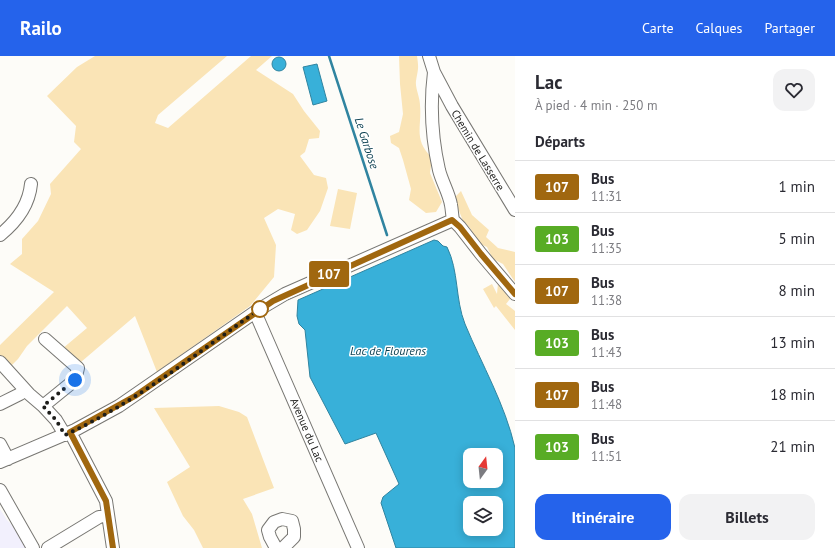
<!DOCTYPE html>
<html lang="fr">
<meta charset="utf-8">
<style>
:root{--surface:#fff;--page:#f2f2f3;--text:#2b2b33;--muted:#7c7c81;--line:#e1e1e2;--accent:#2563eb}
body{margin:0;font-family:"PT Sans",sans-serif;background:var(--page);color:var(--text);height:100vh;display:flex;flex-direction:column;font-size:15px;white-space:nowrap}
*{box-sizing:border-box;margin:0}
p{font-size:13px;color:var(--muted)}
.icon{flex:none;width:22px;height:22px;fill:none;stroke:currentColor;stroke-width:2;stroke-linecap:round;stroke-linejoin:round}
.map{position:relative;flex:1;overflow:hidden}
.sheet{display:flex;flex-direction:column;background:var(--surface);width:320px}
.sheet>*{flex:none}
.badge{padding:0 8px;border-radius:3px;font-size:14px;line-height:26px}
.needle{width:26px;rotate:15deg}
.controls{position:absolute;left:463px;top:392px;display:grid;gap:8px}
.controls a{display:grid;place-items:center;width:40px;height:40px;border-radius:8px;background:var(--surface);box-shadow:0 2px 10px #0003;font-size:20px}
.you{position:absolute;width:20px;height:20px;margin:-10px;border:3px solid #fff;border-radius:50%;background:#1a73e8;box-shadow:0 0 0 6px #1a73e833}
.map>.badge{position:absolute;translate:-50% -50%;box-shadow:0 0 0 2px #fff}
h2{padding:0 20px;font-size:15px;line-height:36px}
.round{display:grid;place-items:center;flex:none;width:42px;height:42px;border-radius:12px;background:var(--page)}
.headline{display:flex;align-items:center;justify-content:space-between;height:68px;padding:0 20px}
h1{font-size:19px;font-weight:700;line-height:30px}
.cta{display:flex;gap:8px;margin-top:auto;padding:8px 20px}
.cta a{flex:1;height:46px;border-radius:12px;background:var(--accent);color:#fff;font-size:16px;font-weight:700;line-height:46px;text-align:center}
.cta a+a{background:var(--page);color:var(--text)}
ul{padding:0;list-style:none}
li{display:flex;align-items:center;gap:12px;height:52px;padding:0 20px;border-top:1px solid var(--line)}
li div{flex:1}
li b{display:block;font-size:15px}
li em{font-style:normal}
li .badge{min-width:44px;font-weight:700;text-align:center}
header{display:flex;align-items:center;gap:24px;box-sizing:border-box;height:56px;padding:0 20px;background:var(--accent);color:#fff}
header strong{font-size:19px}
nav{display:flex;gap:22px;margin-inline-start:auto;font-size:14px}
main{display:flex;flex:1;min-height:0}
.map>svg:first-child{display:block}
</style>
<header>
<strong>Railo</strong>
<nav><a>Carte</a><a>Calques</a><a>Partager</a></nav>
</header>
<main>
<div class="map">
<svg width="515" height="492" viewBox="0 0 515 492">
<rect width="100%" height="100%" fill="#fdfcf8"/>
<path fill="#f2f0fd" d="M 0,453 L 7,464 L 16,473 L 27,492 L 0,492 Z"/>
<path fill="#fae4b6" d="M 95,0 L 227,0 L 158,59 L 155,67 L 168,72 L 251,0 L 272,0 L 256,14 L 293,38 L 304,55 L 320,75 L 319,82 L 309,83 L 305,96 L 300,100 L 314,119 L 326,122 L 328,132 L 320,155 L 307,174 L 297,178 L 291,174 L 295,158 L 278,153 L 264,162 L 276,189 L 274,221 L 250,250 L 157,316 L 135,260 L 81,306 L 76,305 L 62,293 L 87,272 L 67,250 L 27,290 L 18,303 L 10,311 L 0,300 L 0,289 L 54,236 L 10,208 L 22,198 L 22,183 L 38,165 L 51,138 L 50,128 L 81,93 L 74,86 L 76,70 L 47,40 L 77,11 Z
M 399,0 L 417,0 C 419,13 418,13 416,25 C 415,32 420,41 420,49 C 422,72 413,83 432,102 L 430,117 L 442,146 L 436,156 L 426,157 L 409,144 L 411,133 L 403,104 L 399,92 L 391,87 L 390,80 L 399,76 L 403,58 L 400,28 Z
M 338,133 L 357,137 L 350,173 L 330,170 Z
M 461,135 L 472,159 L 489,174 L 486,181 L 498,192 L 515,196 L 515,226 L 503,208 L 493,203 L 487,191 L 478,187 L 470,172 L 463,165 L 454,142 Z
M 498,227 L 510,243 L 506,248 L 515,255 L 515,274 L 496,250 L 494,252 L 483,233 L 492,228 L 497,238 Z
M 219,350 L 239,356 L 247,361 L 274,432 L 243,443 L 252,458 L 262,492 L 203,492 L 194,474 L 183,460 L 167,426 L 190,411 L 154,352 Z"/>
<path fill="#38b0d9" stroke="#3084a0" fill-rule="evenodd" d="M272 8a7 7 0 1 1 14 0a7 7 0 1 1-14 0Z
M 317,8 L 327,45 L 313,49 L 303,11 Z
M 434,184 L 438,185 L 443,190 L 447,191 C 459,215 455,243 465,268 C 482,309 505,348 515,392 L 515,492 L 396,492 L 381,447 L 383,441 L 399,428 L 376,377 L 345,388 L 310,321 L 305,274 L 299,268 L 297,260 L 298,244 ZM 470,399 L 496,399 L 496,425 L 470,425 ZM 470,447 L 496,447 L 496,473 L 470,473 Z"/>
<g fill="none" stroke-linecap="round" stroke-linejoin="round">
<path stroke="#3084a0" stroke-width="2.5" d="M 329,0 L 387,179"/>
<defs>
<path id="minor" d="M 429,0 L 434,16 L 452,50 L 515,154
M 434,16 C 430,48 432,83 439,114 C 442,126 449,137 451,149 C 452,154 452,159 453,164
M 453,164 L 460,171 L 481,198 L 515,238
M 0,179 C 16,166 29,149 31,128
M 255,256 L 358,492
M 0,306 L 29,338 L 43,350 L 56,364 L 65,379
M 0,348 L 20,338 L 24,333
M 43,350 L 75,324 L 78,312 L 45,283
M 70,376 L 106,445 L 113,492
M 0,388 L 8,403
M 0,406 L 75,374 L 119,350 L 258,254 L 285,238 L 453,164
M 0,434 L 33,492
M 48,492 L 99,461 L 108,459
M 276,492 L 270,481 L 268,474 L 274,466 L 282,463 L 292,465 L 294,473 L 294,481 L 283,492"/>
</defs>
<use href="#minor" stroke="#787773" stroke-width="14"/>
<use href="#minor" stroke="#fff" stroke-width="12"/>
</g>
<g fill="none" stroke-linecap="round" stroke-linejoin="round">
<defs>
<path id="line" d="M 113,492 L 106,445 L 70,376 L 135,340 L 273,245 L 452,164 L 460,171 L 481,198 L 515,238"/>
</defs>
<use href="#line" stroke="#fff" stroke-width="9"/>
<use href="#line" stroke="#a0670f" stroke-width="6"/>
<path stroke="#1d1d1b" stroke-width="4" stroke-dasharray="0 7.2" d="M 75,324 L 43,350 L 56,364 L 65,379 C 135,347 197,297 260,253"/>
</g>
<circle fill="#fff" stroke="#a0670f" stroke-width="2" cx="260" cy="253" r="8"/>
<g text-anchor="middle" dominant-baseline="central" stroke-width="3" stroke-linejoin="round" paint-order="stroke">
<g font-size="11" fill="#1d1d1b" stroke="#fff">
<text transform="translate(478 94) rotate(59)">Chemin de Lasserre</text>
<text transform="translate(307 374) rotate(67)">Avenue du Lac</text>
</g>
<g font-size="12" font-style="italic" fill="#083d4e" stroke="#fff">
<text transform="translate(367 87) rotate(72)">Le Garbose</text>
<text x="388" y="294">Lac de Flourens</text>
</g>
</g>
</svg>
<div class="controls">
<a><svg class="needle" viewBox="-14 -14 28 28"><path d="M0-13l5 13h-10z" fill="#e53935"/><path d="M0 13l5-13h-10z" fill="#7c7c81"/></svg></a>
<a><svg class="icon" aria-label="layers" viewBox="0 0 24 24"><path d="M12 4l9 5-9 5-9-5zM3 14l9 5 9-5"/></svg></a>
</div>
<div class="you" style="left:75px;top:324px"></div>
<b class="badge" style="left:329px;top:218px;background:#a0670f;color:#fff">107</b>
</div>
<section class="sheet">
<div class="headline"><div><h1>Lac</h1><p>À pied · 4 min · 250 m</p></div><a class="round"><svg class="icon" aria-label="heart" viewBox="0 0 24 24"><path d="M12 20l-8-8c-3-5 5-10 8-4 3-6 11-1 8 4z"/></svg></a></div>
<h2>Départs</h2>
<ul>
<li><span class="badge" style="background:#a0670f;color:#fff">107</span><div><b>Bus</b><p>11:31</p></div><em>1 min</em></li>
<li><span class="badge" style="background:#58ac25;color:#fff">103</span><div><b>Bus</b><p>11:35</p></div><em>5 min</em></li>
<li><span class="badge" style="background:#a0670f;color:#fff">107</span><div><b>Bus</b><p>11:38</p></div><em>8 min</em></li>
<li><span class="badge" style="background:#58ac25;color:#fff">103</span><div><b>Bus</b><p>11:43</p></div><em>13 min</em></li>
<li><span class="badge" style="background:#a0670f;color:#fff">107</span><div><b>Bus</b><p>11:48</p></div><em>18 min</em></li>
<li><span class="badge" style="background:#58ac25;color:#fff">103</span><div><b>Bus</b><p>11:51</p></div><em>21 min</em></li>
</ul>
<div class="cta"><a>Itinéraire</a><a>Billets</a></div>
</section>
</main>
